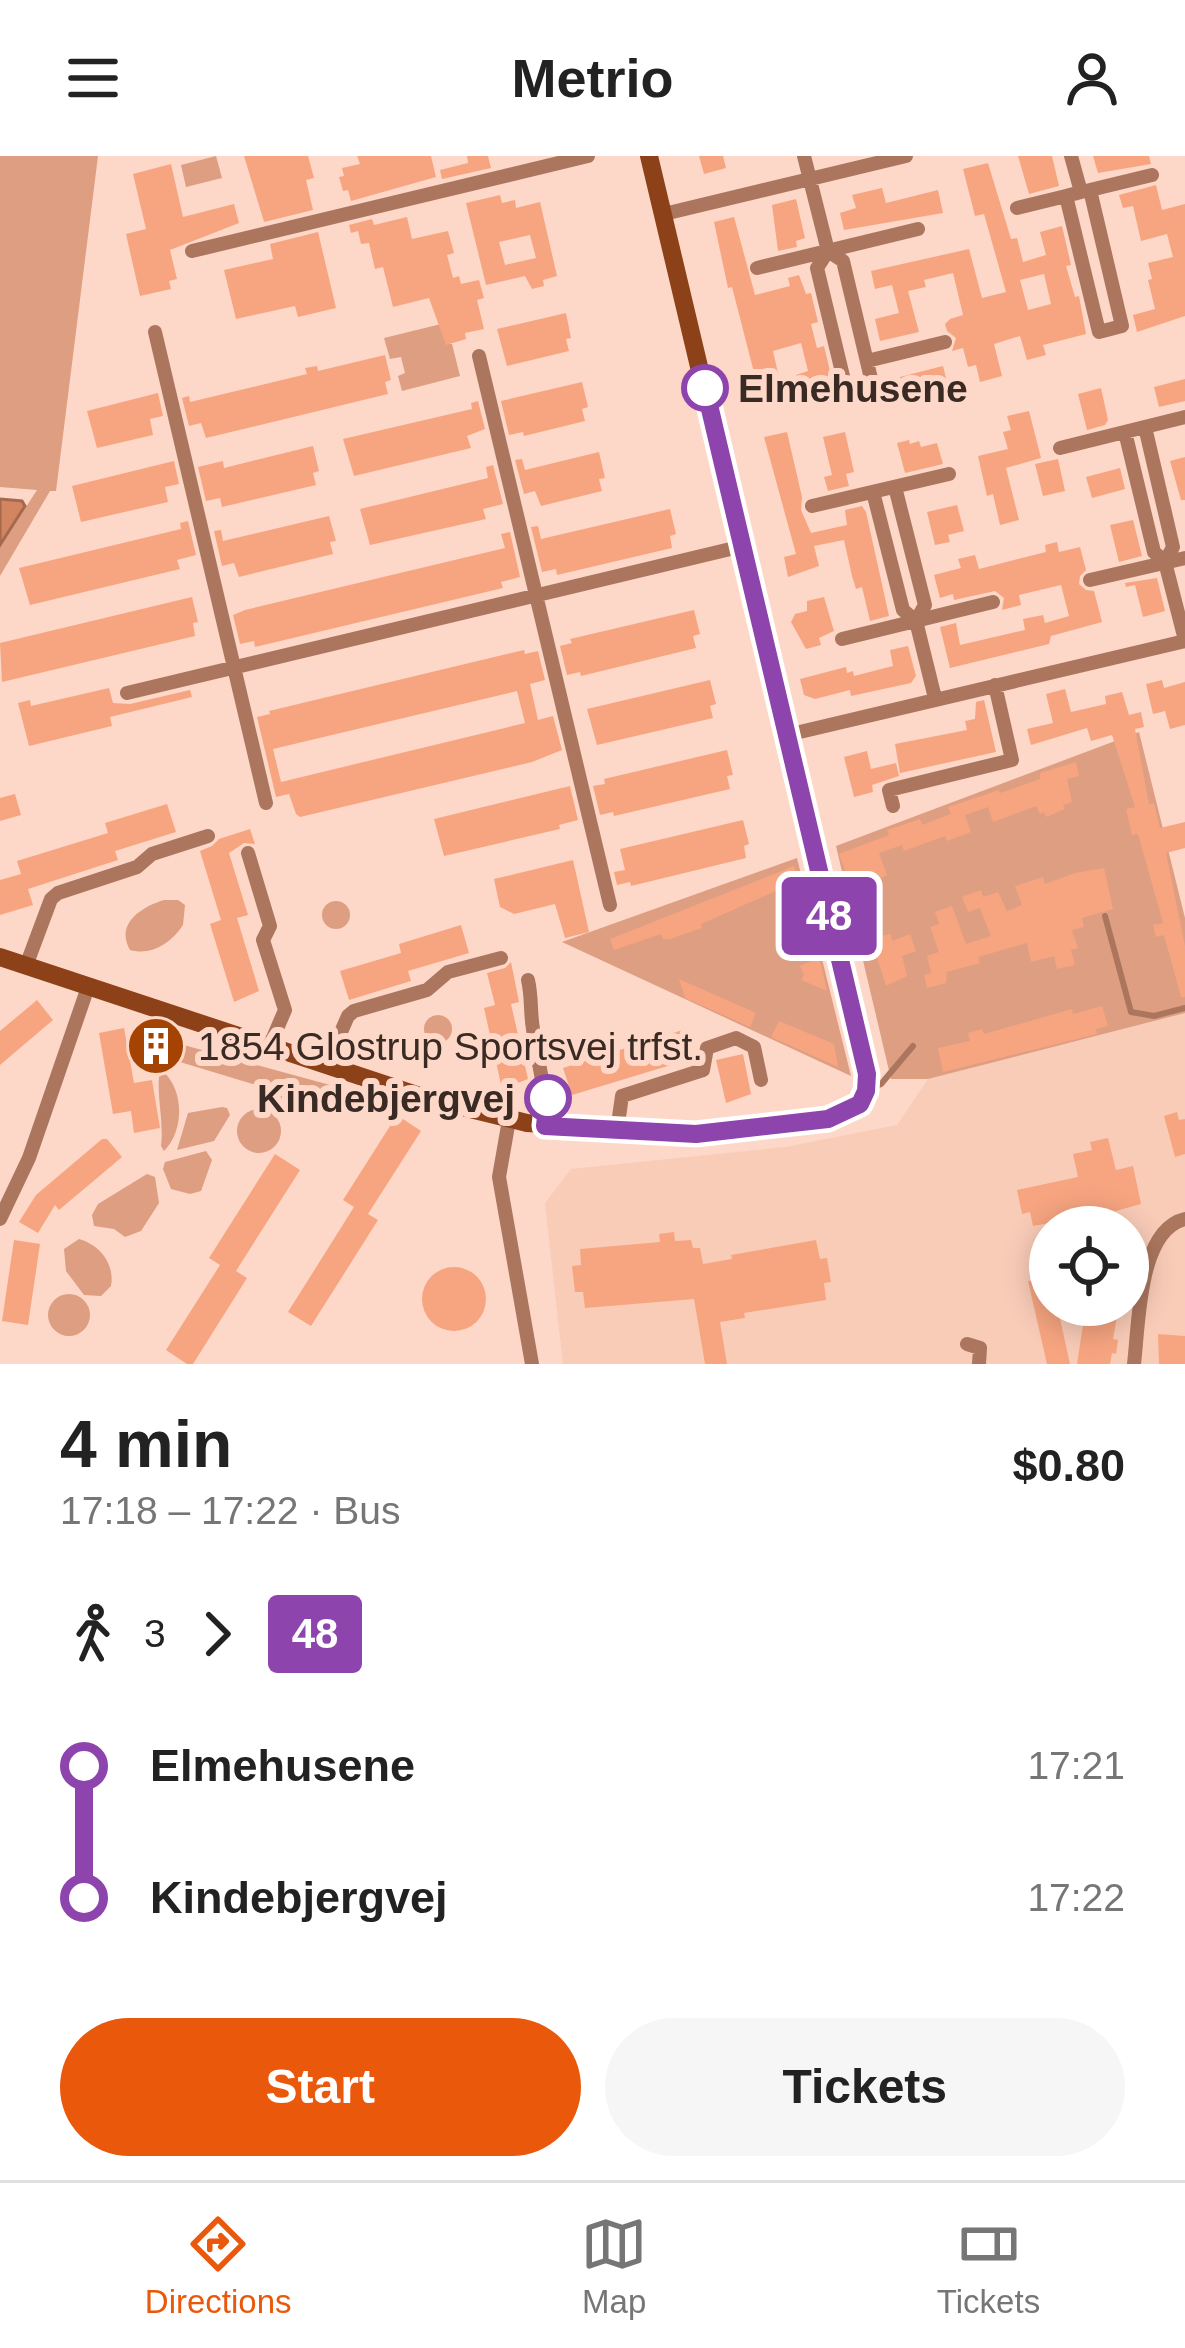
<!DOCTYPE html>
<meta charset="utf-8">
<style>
:root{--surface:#fff;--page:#f6f6f6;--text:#222;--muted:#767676;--line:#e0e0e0;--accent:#ea580c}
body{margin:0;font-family:Helvetica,sans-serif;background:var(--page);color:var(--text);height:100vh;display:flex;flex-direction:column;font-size:45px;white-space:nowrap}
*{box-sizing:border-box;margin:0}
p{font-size:39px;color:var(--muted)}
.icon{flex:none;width:66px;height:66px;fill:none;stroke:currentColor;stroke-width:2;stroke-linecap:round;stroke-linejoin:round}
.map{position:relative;height:1208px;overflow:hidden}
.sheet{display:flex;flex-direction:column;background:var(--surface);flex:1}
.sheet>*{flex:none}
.badge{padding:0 24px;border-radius:9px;font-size:42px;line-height:78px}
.controls{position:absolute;left:1029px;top:1050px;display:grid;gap:24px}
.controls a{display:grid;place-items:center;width:120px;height:120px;border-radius:50%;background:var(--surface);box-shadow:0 6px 30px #0003;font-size:60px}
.map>.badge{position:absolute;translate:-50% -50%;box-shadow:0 0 0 6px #fff}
.legs{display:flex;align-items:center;gap:18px;height:132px;padding:0 60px;font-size:39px}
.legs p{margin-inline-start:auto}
.head{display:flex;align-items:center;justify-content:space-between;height:204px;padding:0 60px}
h1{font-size:66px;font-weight:700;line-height:90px}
.action{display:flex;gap:24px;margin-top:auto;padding:24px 60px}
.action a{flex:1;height:138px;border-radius:72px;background:var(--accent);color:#fff;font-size:48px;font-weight:700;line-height:138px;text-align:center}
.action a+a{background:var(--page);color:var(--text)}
ul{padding:0 60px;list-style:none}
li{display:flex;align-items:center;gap:42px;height:132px;font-size:45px}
li i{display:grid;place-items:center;width:18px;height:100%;margin:0 15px;background:currentColor}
li i::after{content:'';width:30px;height:30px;margin:-15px;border:9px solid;border-radius:50%;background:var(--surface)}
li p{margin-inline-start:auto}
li:first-child i{background:linear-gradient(#0000 50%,currentColor 0)}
li:last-child i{background:linear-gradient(currentColor 50%,#0000 0)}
header{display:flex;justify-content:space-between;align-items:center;height:156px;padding:0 60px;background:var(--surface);font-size:54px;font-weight:700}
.menu{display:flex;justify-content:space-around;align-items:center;height:168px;border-top:3px solid var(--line);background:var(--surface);font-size:33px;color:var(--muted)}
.menu a{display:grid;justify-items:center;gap:6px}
.menu .current{color:var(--accent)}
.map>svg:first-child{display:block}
</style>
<header><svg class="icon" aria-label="menu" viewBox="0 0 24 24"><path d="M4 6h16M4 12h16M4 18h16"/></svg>Metrio<svg class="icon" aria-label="person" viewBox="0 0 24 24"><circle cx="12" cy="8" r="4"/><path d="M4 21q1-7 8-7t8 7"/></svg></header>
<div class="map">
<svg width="1185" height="1208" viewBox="0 0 1185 1208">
<rect width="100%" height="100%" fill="#fdd7c7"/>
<path fill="#f9ccb8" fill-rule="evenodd" d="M 1185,857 L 1185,1208 L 563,1208 L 545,1047 L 571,1013 L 785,991 L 897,969 L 928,923 ZM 1050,1071 L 1128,1071 L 1128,1149 L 1050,1149 Z"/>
<path fill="#dd9e82" d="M 0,0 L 98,0 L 56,335 L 50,335 L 0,420 L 0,391 L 37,334 L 0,331 Z
M 216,0 L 222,22 L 186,31 L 181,9 Z
M 441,168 L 447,188 L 452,188 L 460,220 L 402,235 L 398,220 L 405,217 L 401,201 L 390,203 L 384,182 Z
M 1139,576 L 1185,762 L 1185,857 L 928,923 L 891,923 L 836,690 Z
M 797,702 L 851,920 L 562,786 Z
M 164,744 L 178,744 L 185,749 L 183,769 C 171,787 152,800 130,794 C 115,768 141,751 164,744 Z
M322 759a14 14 0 1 1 28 0a14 14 0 1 1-28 0Z
M424 873a14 14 0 1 1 28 0a14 14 0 1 1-28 0Z
M 180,888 L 341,932 L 346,943 L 324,949 L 303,938 L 281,951 L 262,950 L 256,929 L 180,906 L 175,900 Z
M 165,917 C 184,937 184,975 164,995 L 161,990 C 164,966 157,944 159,921 Z
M 222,951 L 227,952 L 230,959 L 214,985 L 177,994 L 188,957 Z
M237 975a22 22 0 1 1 44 0a22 22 0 1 1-44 0Z
M 206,995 L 212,1004 L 201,1035 L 190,1038 L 171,1033 L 163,1013 L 165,1006 Z
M 147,1018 L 155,1021 L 159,1047 L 141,1075 L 125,1081 L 114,1073 L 94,1070 L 92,1059 L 98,1048 Z
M 79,1083 C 100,1089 115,1108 111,1130 L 101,1140 L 84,1139 L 66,1115 L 64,1093 Z
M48 1159a21 21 0 1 1 42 0a21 21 0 1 1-42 0Z"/>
<path fill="#d38460" stroke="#a5694e" stroke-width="3" d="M 0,343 L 22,345 L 25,350 L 0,389 Z"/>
<path fill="#f7a580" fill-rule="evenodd" d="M 244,0 L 308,0 L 314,22 L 306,24 L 313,54 L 264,66 Z
M 357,0 L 431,0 L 436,21 L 351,45 L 348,34 L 343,35 L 339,21 L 344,20 L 342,12 L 360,8 Z
M 467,0 L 488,0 L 491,12 L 442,23 L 440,14 L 468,7 Z
M 699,0 L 723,0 L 726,12 L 704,18 Z
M 1018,0 L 1052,0 L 1059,30 L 1029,38 Z
M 1093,0 L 1149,0 L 1151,8 L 1098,17 Z
M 988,7 L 1011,83 L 1017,82 L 1023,106 L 1046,99 L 1040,76 L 1062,70 L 1071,109 L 1066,110 L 1075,141 L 1079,140 L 1086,178 L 1043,189 L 1046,199 L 1027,204 L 1020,180 L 994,188 L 1002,220 L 980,226 L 976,209 L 968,211 L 963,192 L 952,195 L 956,182 L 947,175 L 945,168 L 950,163 L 963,159 L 953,117 L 924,124 L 926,131 L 908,135 L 919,176 L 880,185 L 875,163 L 899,157 L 892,129 L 875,133 L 871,115 L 969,93 L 982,142 L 1006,136 L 984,58 L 975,60 L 963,13 ZM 1044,118 L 1051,148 L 1028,154 L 1020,124 Z
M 171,8 L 183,61 L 234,48 L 239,67 L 170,94 L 177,123 L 169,125 L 171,133 L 140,140 L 126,78 L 146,73 L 133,18 Z
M 1156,29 L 1162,54 L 1185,48 L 1185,160 L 1137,176 L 1133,159 L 1155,153 L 1148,124 L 1152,123 L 1148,107 L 1173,101 L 1167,78 L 1141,85 L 1133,50 L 1123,52 L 1119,39 Z
M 882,32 L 886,47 L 938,34 L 943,57 L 844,74 L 840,57 L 856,52 L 852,39 Z
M 500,39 L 502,47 L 515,44 L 516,52 L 540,46 L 557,120 L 543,124 L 544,130 L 532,133 L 525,120 L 486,129 L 466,47 ZM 530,79 L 536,102 L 505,109 L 499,86 Z
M 796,43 L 805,82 L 796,85 L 797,91 L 778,95 L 772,49 Z
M 407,61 L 412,83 L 448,75 L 454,97 L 447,99 L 453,122 L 459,120 L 461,128 L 479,124 L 484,142 L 477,144 L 484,173 L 465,177 L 466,183 L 446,189 L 429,142 L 393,151 L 383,111 L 375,113 L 369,87 L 361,88 L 358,75 L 351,77 L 349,69 L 372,63 L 374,69 Z
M 734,61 L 755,139 L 790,130 L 788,122 L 799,119 L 806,138 L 811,137 L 818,166 L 811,168 L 817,192 L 824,190 L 834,232 L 814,238 L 811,229 L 799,232 L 796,219 L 808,215 L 801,187 L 773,195 L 780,226 L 758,232 L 732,131 L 728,132 L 714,66 Z
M 318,76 L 336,152 L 298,161 L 295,150 L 236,163 L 224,114 L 273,103 L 270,88 Z
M 566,157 L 571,182 L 566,183 L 569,195 L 507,210 L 497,173 Z
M 385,199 L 391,224 L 385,226 L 388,238 L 206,282 L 201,267 L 189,270 L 182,242 L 189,240 L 190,246 L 307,218 L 305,212 L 317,210 L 318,215 Z
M 943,210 L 949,234 L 906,244 L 900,221 Z
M 1185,223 L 1185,245 L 1159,251 L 1154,231 Z
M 582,226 L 588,251 L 582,253 L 585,265 L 524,280 L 523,276 L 509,279 L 501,245 Z
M 1101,232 L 1108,264 L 1105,269 L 1087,274 L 1078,238 Z
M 158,237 L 163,260 L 150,263 L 153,279 L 97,292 L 87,255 Z
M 478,245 L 485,273 L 467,280 L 471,292 L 354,320 L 343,283 L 472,253 L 471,247 Z
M 1029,255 L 1041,302 L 1006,312 L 1019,364 L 1000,369 L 993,338 L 987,340 L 978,300 L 1008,293 L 1003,276 L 1011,274 L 1007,260 Z
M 787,276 L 802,341 L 801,354 L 811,377 L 847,369 L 845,354 L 862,350 L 866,356 L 889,460 L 870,465 L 862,431 L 856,433 L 852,420 L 844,384 L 814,390 L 819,410 L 788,421 L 784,401 L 796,398 L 764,281 Z
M 845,276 L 854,316 L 846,318 L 849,330 L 828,335 L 824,321 L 832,319 L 823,281 Z
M 909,284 L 910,288 L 919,285 L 921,291 L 937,287 L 943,308 L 905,317 L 897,287 Z
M 313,290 L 319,315 L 313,317 L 316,329 L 222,351 L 220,342 L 206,345 L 198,311 L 223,305 L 224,312 Z
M 599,296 L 605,322 L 599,323 L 602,335 L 541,350 L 535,335 L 524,338 L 515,304 L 522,303 L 525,314 Z
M 1185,301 L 1185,344 L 1181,344 L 1170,305 Z
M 1058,303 L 1065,335 L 1043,340 L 1035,308 Z
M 174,305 L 179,328 L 165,331 L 168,346 L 81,366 L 72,330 Z
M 493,309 L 503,348 L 483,353 L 486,363 L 370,389 L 360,353 L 488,322 L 486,311 Z
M 1120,312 L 1125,333 L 1092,342 L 1086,321 Z
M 957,349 L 964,375 L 948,379 L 950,386 L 935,389 L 927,356 Z
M 670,353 L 676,378 L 670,380 L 672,392 L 557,419 L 556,413 L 542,416 L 531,371 L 538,370 L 541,383 Z
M 329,360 L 336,385 L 330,386 L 333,398 L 239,421 L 234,407 L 222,410 L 214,375 L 221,374 L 223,385 Z
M 1133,364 L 1142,400 L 1119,406 L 1110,369 Z
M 188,365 L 196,399 L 177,404 L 180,413 L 30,449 L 19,412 L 181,373 L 180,367 Z
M 510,376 L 520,421 L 501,426 L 503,432 L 255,491 L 254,485 L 240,488 L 233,459 L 245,454 L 505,392 L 501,378 Z
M 1057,386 L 1059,396 L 1080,391 L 1086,414 L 1080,420 L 1079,428 L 1086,434 L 1094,435 L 1102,466 L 1051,480 L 1049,488 L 950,512 L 940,471 L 956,467 L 960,489 L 1025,474 L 1023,463 L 1043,459 L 1045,467 L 1069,460 L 1061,429 L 1019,439 L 1021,449 L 1002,454 L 1004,442 L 995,435 L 954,444 L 953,438 L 940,442 L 934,419 L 961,412 L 958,403 L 975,399 L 979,413 L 1046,396 L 1045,389 Z
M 1157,422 L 1165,455 L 1143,461 L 1135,429 L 1126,431 L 1125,427 Z
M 192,441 L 198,466 L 193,467 L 195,480 L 2,526 L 0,487 Z
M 824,441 L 834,475 L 819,482 L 821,489 L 806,493 L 791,466 L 795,458 L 807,455 L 807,445 Z
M 694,454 L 700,478 L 693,480 L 696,492 L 581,520 L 580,516 L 567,519 L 560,490 L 572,487 L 570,483 Z
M 908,490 L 916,520 L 911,527 L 851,540 L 850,534 L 815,543 L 804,539 L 800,523 L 846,511 L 847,517 L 853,515 L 854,520 L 893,510 L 890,494 Z
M 524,494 L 525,498 L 538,495 L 545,524 L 530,528 L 538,564 L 553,560 L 562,594 L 532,606 L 300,661 L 296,658 L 289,638 L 276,641 L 257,561 L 270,558 L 269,555 ZM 517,535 L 525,567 L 281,626 L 273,593 Z
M 710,524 L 716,548 L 710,550 L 713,562 L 597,589 L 587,553 Z
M 1162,524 L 1164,532 L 1185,526 L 1185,569 L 1170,573 L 1165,555 L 1153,558 L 1146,528 Z
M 109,532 L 113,547 L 130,548 L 190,534 L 192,541 L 110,561 L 112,570 L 29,590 L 18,547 L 30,544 L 31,550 Z
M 1065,533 L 1071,556 L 1106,548 L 1105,540 L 1122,536 L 1129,559 L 1141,556 L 1144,571 L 1135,573 L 1149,648 L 1154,647 L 1160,672 L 1185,666 L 1185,692 L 1166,697 L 1185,790 L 1185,841 L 1181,841 L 1164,779 L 1156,781 L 1153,769 L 1163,767 L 1138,678 L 1132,679 L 1126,653 L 1135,651 L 1112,579 L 1091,585 L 1087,572 L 1031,589 L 1027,573 L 1053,567 L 1046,538 Z
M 984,544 L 996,596 L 900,617 L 895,588 L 967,574 L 965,565 L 975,563 L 976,546 Z
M 727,594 L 733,619 L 727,620 L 730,633 L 614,660 L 613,656 L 600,659 L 593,630 L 605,628 L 604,623 Z
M 867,595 L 871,613 L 896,607 L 899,620 L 872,629 L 873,636 L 854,641 L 844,601 Z
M 1076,606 L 1079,620 L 1067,623 L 1072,646 L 1063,649 L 1065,653 L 1046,661 L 1044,656 L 1040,658 L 1036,650 L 993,666 L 988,651 L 965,659 L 971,676 L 947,685 L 945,680 L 904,695 L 902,689 L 879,697 L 887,719 L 853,736 L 839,698 L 889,679 L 887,674 L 920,663 L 922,669 L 951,658 L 948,651 L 999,634 L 1000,637 L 1040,623 L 1040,617 Z
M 570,630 L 578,664 L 559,669 L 560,673 L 444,700 L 434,663 Z
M 15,638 L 21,659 L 0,665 L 0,642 Z
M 167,648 L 176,676 L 115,695 L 118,704 L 28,733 L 33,749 L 0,759 L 0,724 L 21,718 L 17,705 L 108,677 L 105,667 Z
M 743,664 L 749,688 L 744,690 L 746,702 L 631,730 L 630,726 L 617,729 L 614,716 L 625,714 L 620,693 Z
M 250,673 L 255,688 L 244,687 L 229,697 L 248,759 L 237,762 L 259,835 L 234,846 L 210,768 L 221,764 L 200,695 L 212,690 L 219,683 Z
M 573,704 L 589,776 L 565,782 L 555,748 L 514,758 L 500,751 L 494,723 Z
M 794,710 L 799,725 L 701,768 L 702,772 L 670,783 L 663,783 L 661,778 L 614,794 L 610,783 Z
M 1104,712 L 1113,753 L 1082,762 L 1084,771 L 1072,774 L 1078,792 L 1071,794 L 1075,809 L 1057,813 L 1054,800 L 1031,806 L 1027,787 L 978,801 L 980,807 L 947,816 L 946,827 L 927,832 L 924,819 L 931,817 L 927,800 L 939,796 L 930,771 L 939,768 L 935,756 L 952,750 L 966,788 L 991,780 L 980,752 L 968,756 L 962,741 L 981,734 L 983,741 L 998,736 L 1007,755 L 1022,749 L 1015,730 L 1043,721 L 1045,728 L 1075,717 Z
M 461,769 L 469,797 L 408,815 L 411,825 L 349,844 L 340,815 L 401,797 L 399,788 Z
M 891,778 L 892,785 L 910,778 L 916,795 L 902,800 L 907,820 L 886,830 L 871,782 Z
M 819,802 L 821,809 L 827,835 L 801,824 L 804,819 L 800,810 Z
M 511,806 L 519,846 L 511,848 L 528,923 L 502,933 L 484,852 L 495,849 L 487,817 L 505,812 Z
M 679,823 L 756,857 L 750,871 L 685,842 Z
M 37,844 L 53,864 L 0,909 L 0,875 Z
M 1102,850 L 1108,870 L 1096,873 L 1097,878 L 943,916 L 938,892 L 970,885 L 968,877 L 982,873 L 984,878 L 1072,853 L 1073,858 Z
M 779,865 L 834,888 L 838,911 L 771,881 Z
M 124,872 L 134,927 L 152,924 L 160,972 L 134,977 L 131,955 L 113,958 L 99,877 Z
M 686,873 L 694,902 L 572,939 L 563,912 Z
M 743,898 L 751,938 L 726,947 L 716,904 Z
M 1177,956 L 1179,964 L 1185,963 L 1185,998 L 1175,1001 L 1164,960 Z
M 397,959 L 421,975 L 368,1058 L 378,1064 L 311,1170 L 288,1156 L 354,1051 L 343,1044 Z
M 1108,982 L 1116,1014 L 1133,1010 L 1141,1048 L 1066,1069 L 1065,1064 L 1033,1070 L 1030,1056 L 1022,1058 L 1017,1034 L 1078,1021 L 1073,998 L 1092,994 L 1090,986 Z
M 102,983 L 107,983 L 122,1001 L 59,1054 L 55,1049 L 38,1077 L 19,1066 L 36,1039 Z
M 275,998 L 300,1014 L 236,1115 L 247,1122 L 193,1208 L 187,1208 L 166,1194 L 220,1109 L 209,1102 Z
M 674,1076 L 675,1085 L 691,1084 L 693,1092 L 700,1092 L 703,1108 L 732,1103 L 731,1099 L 816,1084 L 820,1103 L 827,1102 L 831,1126 L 824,1127 L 826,1144 L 744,1157 L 745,1162 L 720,1166 L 727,1208 L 705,1208 L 694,1143 L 585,1152 L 583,1136 L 575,1136 L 572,1110 L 581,1109 L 580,1093 L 660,1086 L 659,1078 Z
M 14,1084 L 40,1088 L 28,1169 L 2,1165 Z
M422 1143a32 32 0 1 1 64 0a32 32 0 1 1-64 0Z
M 1050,1121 L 1050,1149 L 1057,1149 L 1070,1208 L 1047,1208 L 1028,1125 Z
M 1086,1149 L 1119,1149 L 1113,1183 L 1118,1184 L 1116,1198 L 1112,1197 L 1110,1208 L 1077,1208 Z
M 1158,1178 L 1185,1180 L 1185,1208 L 1159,1208 Z"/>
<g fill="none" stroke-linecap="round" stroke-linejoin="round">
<path stroke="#ac765e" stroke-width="6" d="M 1105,760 L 1131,856 L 1154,860 L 1185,852
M 870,933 L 881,928 L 913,890"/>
<path stroke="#ac765e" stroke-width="14" d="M 804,0 L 828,95 L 843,105 L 873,231 L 847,237 L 817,112 L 828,95
M 1071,0 L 1081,36 L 1090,34 L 1122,170 L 1099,176 L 1066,40 L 1081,36
M 1090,34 L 1152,19
M 1017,52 L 1066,40
M 664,58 L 906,0
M 192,95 L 588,0
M 757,112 L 918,73
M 155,176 L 266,647
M 479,200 L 610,749
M 867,205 L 945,186
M 1145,271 L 1173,391 L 1165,406
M 1125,276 L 1154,396 L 1165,406 L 1185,484
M 1060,292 L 1185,261
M 895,331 L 925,449 L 916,465 L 935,542
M 873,336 L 903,454 L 916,465
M 812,350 L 949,318
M 1090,424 L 1185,402
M 842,483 L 993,446
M 127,537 L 743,390
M 787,579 L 1185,485
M 893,650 L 889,634 L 1012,604 L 995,529
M 248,697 L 270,770 L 263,784 L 285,854 L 270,889
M 26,810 L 51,743 L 58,737 L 137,711 L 152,698 L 208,680
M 528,824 C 532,841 530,856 533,873 C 537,907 548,935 545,970
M 327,908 L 348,860 L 354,855 L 427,834 L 448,816 L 501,802
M 509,964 L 499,1021 L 532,1208
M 617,975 L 622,940 L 703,914 L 707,892 L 736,882 L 754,891 L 761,924
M 0,1063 L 29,1002 L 88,831
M 967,1188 L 980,1192 L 979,1208
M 1134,1208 C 1139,1168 1138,1074 1185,1063"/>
<path stroke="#8d4119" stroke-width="18" d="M 0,801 L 429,943 L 527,967 L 696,978 L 828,963 L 861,948 L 867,918 L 649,0"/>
</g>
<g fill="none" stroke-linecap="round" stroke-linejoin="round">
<defs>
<path id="line-1" d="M 548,942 L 545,970 L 696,978 L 828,963 L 860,948 L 866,935 L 867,918 L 705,232"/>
</defs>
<use href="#line-1" stroke="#fff" stroke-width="27"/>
<use href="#line-1" stroke="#8e44ad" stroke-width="18"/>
</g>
<defs>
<symbol id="building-disc" viewBox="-11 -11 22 22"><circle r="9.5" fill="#a54303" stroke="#fdd7c7"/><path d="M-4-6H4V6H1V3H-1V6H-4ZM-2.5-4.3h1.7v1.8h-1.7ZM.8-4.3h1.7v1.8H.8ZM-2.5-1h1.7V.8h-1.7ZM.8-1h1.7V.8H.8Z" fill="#fff"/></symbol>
</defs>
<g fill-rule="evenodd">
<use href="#building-disc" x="123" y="857" width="66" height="66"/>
</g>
<g fill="#fff" stroke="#8e44ad" stroke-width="6">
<circle cx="705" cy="232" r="21"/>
<circle cx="548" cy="942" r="21"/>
</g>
<g text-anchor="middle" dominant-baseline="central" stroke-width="12" stroke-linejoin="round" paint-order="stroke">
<g font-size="39" font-weight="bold" fill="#392a24" stroke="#fdd7c7" text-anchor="start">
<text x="738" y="232">Elmehusene</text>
<text x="515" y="942" text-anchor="end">Kindebjergvej</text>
</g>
<g font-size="39" fill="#392a24" stroke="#fdd7c7" text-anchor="start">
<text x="198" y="890">1854 Glostrup Sportsvej trfst.</text>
</g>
</g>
</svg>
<div class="controls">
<a><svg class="icon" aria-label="locate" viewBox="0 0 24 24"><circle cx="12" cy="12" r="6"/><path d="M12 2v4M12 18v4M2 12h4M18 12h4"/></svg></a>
</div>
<b class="badge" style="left:829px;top:760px;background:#8e44ad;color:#fff">48</b>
</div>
<section class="sheet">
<div class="head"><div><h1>4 min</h1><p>17:18 – 17:22 · Bus</p></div><b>$0.80</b></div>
<div class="legs"><svg class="icon" aria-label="walk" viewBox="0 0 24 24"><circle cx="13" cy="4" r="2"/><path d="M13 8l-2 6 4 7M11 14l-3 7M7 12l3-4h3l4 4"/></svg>3<svg class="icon" aria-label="forward" viewBox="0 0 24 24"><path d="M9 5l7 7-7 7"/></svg><b class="badge" style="background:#8e44ad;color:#fff">48</b></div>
<ul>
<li><i style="color:#8e44ad"></i><b>Elmehusene</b><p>17:21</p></li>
<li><i style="color:#8e44ad"></i><b>Kindebjergvej</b><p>17:22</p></li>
</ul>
<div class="action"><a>Start</a><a>Tickets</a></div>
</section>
<nav class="menu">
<a class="current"><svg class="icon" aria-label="directions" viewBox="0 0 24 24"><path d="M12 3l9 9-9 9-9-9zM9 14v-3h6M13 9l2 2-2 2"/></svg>Directions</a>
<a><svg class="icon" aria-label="map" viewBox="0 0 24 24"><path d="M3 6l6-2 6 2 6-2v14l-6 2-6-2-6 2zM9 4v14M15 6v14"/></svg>Map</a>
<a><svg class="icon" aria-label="tickets" viewBox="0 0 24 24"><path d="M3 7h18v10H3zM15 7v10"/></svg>Tickets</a>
</nav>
